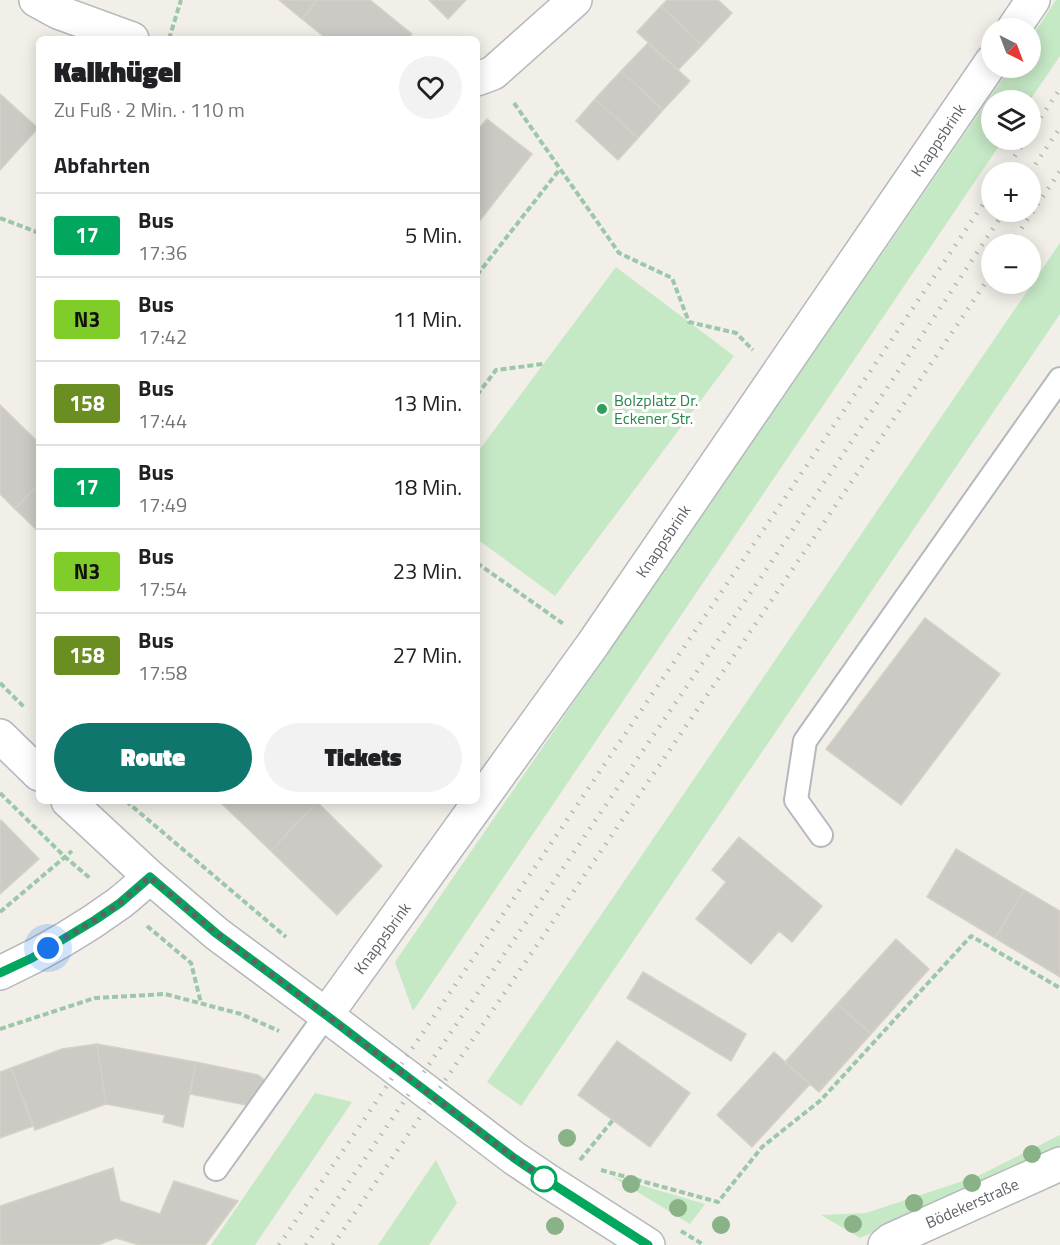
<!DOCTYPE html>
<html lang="de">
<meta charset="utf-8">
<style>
:root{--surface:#fff;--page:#f2f2f2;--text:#202124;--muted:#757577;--line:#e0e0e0;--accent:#0f766e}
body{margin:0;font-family:"Titillium Web",sans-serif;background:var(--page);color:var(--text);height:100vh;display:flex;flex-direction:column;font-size:22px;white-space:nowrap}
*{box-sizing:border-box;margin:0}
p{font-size:20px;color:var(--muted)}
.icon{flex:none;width:33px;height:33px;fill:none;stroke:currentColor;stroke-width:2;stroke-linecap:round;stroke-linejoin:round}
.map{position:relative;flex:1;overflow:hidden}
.side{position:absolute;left:36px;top:36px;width:444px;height:768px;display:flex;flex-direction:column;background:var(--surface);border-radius:9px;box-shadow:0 3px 15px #0003}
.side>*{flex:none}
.badge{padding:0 12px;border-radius:4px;font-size:21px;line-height:39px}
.needle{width:39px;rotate:138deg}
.tools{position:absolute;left:981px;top:18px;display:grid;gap:12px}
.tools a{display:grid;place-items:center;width:60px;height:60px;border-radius:50%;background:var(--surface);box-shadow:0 3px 15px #0003;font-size:30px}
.you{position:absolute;width:30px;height:30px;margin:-15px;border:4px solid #fff;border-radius:50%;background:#1a73e8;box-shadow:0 0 0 9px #1a73e833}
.map>.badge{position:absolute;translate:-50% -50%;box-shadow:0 0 0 3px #fff}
h2{padding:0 18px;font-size:22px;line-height:54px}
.round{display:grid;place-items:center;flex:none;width:63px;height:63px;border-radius:32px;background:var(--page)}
.head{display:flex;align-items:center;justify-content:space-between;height:102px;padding:0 18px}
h1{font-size:28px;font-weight:800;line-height:45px}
.cta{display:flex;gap:12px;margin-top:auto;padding:12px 18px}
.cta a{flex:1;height:69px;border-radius:36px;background:var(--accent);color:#fff;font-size:24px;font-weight:800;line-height:69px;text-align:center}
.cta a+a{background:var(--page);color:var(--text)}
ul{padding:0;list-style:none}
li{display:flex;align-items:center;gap:18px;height:84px;padding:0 18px;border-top:2px solid var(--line)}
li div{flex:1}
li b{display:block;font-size:22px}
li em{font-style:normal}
li .badge{min-width:66px;font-weight:700;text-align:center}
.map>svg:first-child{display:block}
</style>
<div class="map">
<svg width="1060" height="1245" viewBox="0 0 1060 1245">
<rect width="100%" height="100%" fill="#f1efe8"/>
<path fill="#c5e8c5" d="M 1056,0 L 1060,0 L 1060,56 L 1030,100 L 992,100 L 992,140 L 1003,140 L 413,1011 L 395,962 L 1010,68 L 1030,68 L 1031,38 Z
M 1060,243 L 1060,314 L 521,1106 L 487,1082 Z
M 616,267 L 734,356 L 555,596 L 477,539 L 477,453 Z
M 315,1093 L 352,1102 L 255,1245 L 211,1245 Z
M 1060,1135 L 1060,1147 L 982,1184 L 860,1238 L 821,1215 L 866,1213 L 978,1176 Z
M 436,1160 L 457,1203 L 429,1245 L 378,1245 Z
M 613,1177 L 705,1204 L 690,1224 Z"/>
<path fill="#cccac5" stroke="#d6d1c6" stroke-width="1.5" d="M 279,0 L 317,0 L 302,19 Z
M 317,0 L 370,0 L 412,34 L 407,39 L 327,39 L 302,19 Z
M 429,0 L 466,0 L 448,19 Z
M 667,0 L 718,0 L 732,13 L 702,45 L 661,6 Z
M 661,6 L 702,45 L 678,70 L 637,32 Z
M 648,43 L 690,81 L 663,110 L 621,71 Z
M 621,71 L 663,110 L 638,138 L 595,99 Z
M 0,94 L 38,128 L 0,170 Z
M 595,99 L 638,138 L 618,160 L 576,121 Z
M 487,119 L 532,154 L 477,224 L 477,131 Z
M 0,405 L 39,443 L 39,484 L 15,509 L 0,494 Z
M 39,484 L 39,532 L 15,509 Z
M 925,618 L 1000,674 L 901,805 L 826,749 Z
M 219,801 L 316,801 L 317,802 L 271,851 Z
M 317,802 L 382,866 L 337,915 L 271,851 Z
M 1,820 L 39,859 L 0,894 L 0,821 Z
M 739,837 L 822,906 L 792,942 L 779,931 L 751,964 L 696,919 L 726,882 L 712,870 Z
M 956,849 L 1024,890 L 995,938 L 927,897 Z
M 1024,890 L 1060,911 L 1060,977 L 995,938 Z
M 896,939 L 929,969 L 871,1034 L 837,1004 Z
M 643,972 L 746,1034 L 731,1061 L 627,998 Z
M 837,1004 L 871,1034 L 819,1092 L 785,1062 Z
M 617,1041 L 690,1093 L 650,1147 L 578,1095 Z
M 97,1044 L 106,1104 L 35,1130 L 11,1068 L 62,1049 Z
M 97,1044 L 196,1062 L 183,1127 L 163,1122 L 165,1115 L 106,1104 Z
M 774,1052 L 810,1084 L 752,1147 L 717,1115 Z
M 196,1062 L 258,1075 L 266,1081 L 251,1106 L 190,1094 Z
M 11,1068 L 33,1126 L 0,1138 L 0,1072 Z
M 113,1168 L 120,1201 L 160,1214 L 174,1181 L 238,1201 L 205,1245 L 139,1245 L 116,1238 L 98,1245 L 0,1245 L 0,1206 Z"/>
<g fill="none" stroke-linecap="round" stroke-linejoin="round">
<defs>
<path id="service" d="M 821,835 L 796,800 L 805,741 L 1060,379
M 216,1169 L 326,1015"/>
<path id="minor" d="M 36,0 L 58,12 L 132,39
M 1014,28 L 1033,0
M 477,79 L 493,73 L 575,0
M 0,736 L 39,774
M 68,801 L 150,877 L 217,934 L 326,1015 L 514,1158 L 548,1181 L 648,1245
M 0,973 C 41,954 81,931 118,904 C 129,896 139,886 150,877
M 326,1015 L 593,644 L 992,61
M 885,1245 L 891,1240 L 1060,1164"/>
</defs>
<use href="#service" stroke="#b5b8bc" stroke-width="26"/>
<use href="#minor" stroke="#b5b8bc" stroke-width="36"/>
<path stroke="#9cc7a9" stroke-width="4" stroke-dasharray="6 3" stroke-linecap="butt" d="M 169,39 L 181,0
M 514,103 L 619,253 L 672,278 L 689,322 L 736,333 L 753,350
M 0,218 L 39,233
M 477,275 L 560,169
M 477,395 L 496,370 L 543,364
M 477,563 L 565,625
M 0,683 L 24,707
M 0,793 L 65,857 L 91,879
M 126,801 L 286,937
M 0,912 L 72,851
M 147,926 L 191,963 L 201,1003
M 0,1029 L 95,998 L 165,994 L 241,1014 L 279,1031
M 580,1160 L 613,1120
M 601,1170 L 718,1202 L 762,1147 L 821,1100 L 971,936 L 1060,988
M 681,1231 L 704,1245"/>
<use href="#service" stroke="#fff" stroke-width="22"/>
<use href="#minor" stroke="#fff" stroke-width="33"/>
<path stroke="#b6b7b8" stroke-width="4.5" stroke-dasharray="1.5 8" stroke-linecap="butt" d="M 1030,133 L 1060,89
M 1004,172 L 1026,140
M 1030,172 L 1060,128
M 1011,244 L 1060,171
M 279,1245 L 741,563 L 992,191
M 306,1245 L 764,573 L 1004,212
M 333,1245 L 782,585 L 992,273"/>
</g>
<g fill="#89b387">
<circle cx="567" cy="1138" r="9"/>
<circle cx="1032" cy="1154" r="9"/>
<circle cx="972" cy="1183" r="9"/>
<circle cx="631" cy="1184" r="9"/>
<circle cx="914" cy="1203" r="9"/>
<circle cx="678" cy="1208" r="9"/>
<circle cx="853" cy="1224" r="9"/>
<circle cx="721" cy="1225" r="9"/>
<circle cx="555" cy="1226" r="9"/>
</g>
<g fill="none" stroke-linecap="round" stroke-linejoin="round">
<defs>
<path id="line" d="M 0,973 L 32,958 L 95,920 L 120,903 L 150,877 L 217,934 L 326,1015 L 514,1158 L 548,1181 L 648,1245"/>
</defs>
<use href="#line" stroke="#fff" stroke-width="14"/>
<use href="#line" stroke="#00a75c" stroke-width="9"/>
<path stroke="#5f6368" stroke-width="6" stroke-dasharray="0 10.8" d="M 48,948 L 95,920 L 120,903 L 150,877 L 217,934 L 326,1015 L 514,1158 L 548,1181 L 544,1179"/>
</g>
<circle fill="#2e9e5b" stroke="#fff" stroke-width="2" cx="602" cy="409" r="6"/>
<circle fill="#fff" stroke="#00a75c" stroke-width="3" cx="544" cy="1179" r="12"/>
<g text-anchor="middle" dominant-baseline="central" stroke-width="6" stroke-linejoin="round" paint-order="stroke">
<g font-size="16" fill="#5f6368" stroke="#fff">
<text transform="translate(938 140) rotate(-56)">Knappsbrink</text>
<text transform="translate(663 541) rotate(-56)">Knappsbrink</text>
<text transform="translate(382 938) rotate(-54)">Knappsbrink</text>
<text transform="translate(972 1203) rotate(-24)">Bödekerstraße</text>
</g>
<g font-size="16" fill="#27864d" stroke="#fff" text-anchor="start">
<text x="614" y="400">Bolzplatz Dr.<tspan x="614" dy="18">Eckener Str.</tspan></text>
</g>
</g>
</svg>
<div class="tools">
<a><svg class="needle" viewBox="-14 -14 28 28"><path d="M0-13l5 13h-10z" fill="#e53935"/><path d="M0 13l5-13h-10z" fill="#757577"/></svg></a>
<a><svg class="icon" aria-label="layers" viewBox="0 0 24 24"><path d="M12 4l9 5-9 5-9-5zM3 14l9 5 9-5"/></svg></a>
<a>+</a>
<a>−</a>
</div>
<div class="you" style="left:48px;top:948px"></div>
<section class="side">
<div class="head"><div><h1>Kalkhügel</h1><p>Zu Fuß · 2 Min. · 110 m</p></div><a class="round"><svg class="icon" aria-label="heart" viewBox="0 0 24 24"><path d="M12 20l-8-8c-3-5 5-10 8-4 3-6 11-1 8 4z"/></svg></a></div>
<h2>Abfahrten</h2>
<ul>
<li><span class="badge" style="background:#00a75c;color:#fff">17</span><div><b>Bus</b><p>17:36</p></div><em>5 Min.</em></li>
<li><span class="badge" style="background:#80cc28;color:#111">N3</span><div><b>Bus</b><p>17:42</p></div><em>11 Min.</em></li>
<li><span class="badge" style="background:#6b8e23;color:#fff">158</span><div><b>Bus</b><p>17:44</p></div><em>13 Min.</em></li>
<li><span class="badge" style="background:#00a75c;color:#fff">17</span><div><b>Bus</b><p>17:49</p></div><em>18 Min.</em></li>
<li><span class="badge" style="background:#80cc28;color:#111">N3</span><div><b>Bus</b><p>17:54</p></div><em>23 Min.</em></li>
<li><span class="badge" style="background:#6b8e23;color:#fff">158</span><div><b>Bus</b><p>17:58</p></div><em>27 Min.</em></li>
</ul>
<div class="cta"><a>Route</a><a>Tickets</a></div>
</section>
</div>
